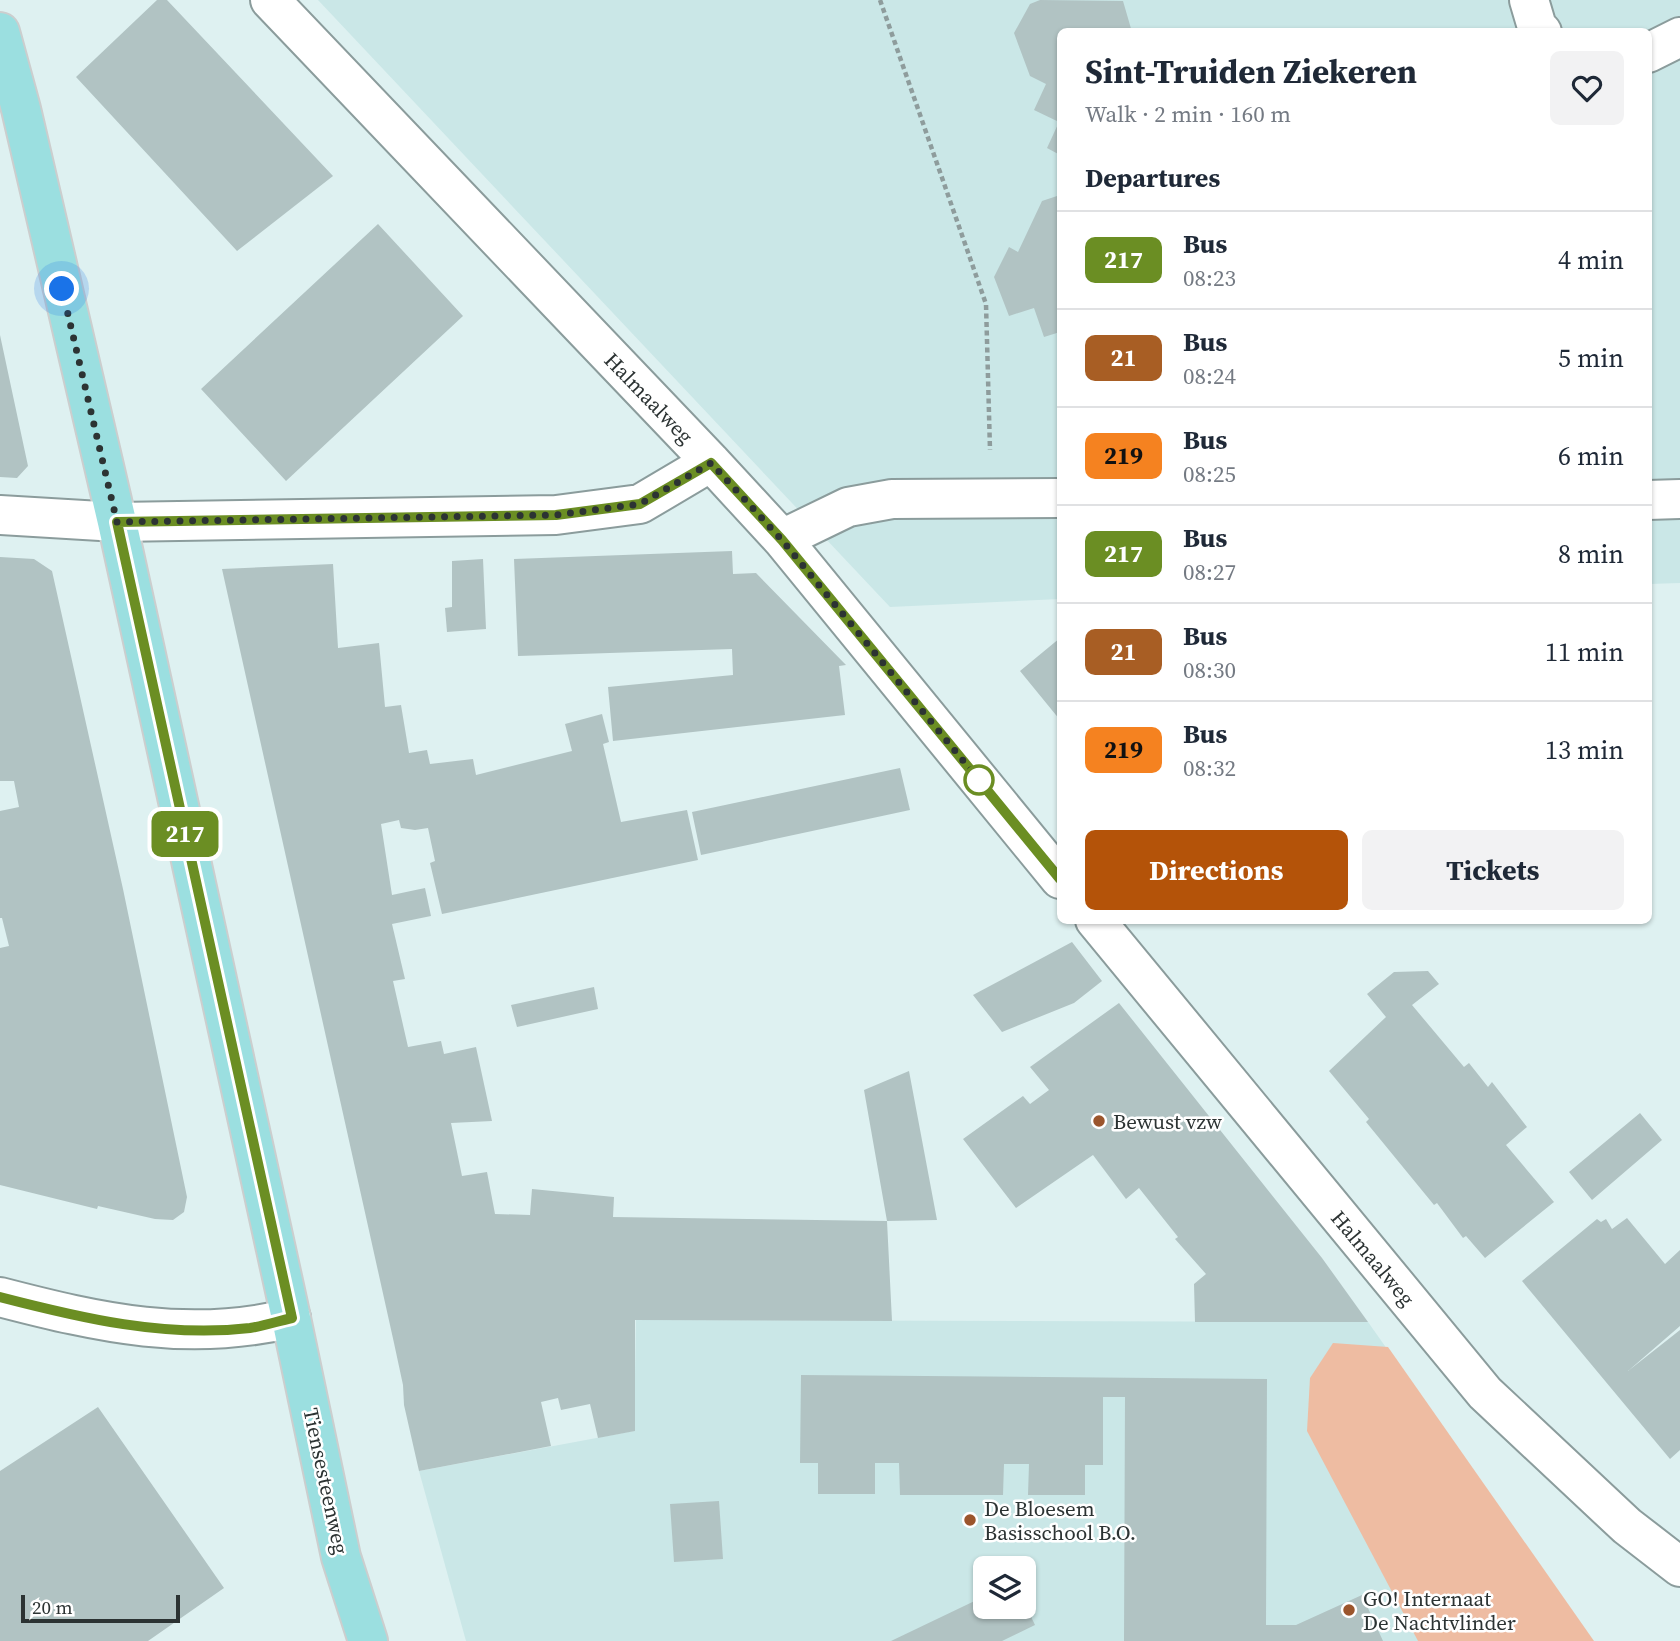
<!DOCTYPE html>
<meta charset="utf-8">
<style>
:root{--surface:#fff;--page:#f2f2f3;--text:#1f2937;--muted:#747a83;--line:#e0e1e3;--accent:#b45309}
body{margin:0;font-family:"Source Serif 4",serif;background:var(--page);color:var(--text);height:100vh;display:flex;flex-direction:column;font-size:26px;white-space:nowrap}
*{box-sizing:border-box;margin:0}
p{font-size:23px;color:var(--muted)}
.icon{flex:none;width:38px;height:38px;fill:none;stroke:currentColor;stroke-width:2;stroke-linecap:round;stroke-linejoin:round}
.map{position:relative;flex:1;overflow:hidden}
.panel{position:absolute;left:1057px;top:28px;width:595px;height:896px;display:flex;flex-direction:column;background:var(--surface);border-radius:10px;box-shadow:0 2px 5px #0004}
.panel>*{flex:none}
.badge{padding:0 14px;border-radius:10px;font-size:24px;line-height:46px}
.fabs{position:absolute;left:973px;top:1556px;display:grid;gap:14px}
.fabs a{display:grid;place-items:center;width:63px;height:63px;border-radius:10px;background:var(--surface);box-shadow:0 2px 5px #0004;font-size:35px}
.scale{position:absolute;left:21px;bottom:18px;width:159px;box-sizing:border-box;padding-left:7px;border:4px solid #2c3333;border-top:0;font-size:19px;line-height:24px;white-space:nowrap;color:#2c3333;-webkit-text-stroke:5px #fff;paint-order:stroke}
.you{position:absolute;width:35px;height:35px;margin:-18px;border:5px solid #fff;border-radius:50%;background:#1a73e8;box-shadow:0 0 0 10px #1a73e833}
.map>.badge{position:absolute;translate:-50% -50%;box-shadow:0 0 0 4px #fff}
h2{padding:0 28px;font-size:26px;line-height:63px}
.round{display:grid;place-items:center;flex:none;width:74px;height:74px;border-radius:10px;background:var(--page)}
.headline{display:flex;align-items:center;justify-content:space-between;height:119px;padding:0 28px}
h1{font-size:33px;font-weight:700;line-height:52px}
.cta{display:flex;gap:14px;margin-top:auto;padding:14px 28px}
.cta a{flex:1;height:80px;border-radius:10px;background:var(--accent);color:#fff;font-size:28px;font-weight:700;line-height:80px;text-align:center}
.cta a+a{background:var(--page);color:var(--text)}
ul{padding:0;list-style:none}
li{display:flex;align-items:center;gap:21px;height:98px;padding:0 28px;border-top:2px solid var(--line)}
li div{flex:1}
li b{display:block;font-size:26px}
li em{font-style:normal}
li .badge{min-width:77px;font-weight:700;text-align:center}
.map>svg:first-child{display:block}
</style>
<div class="map">
<svg width="1680" height="1641" viewBox="0 0 1680 1641">
<rect width="100%" height="100%" fill="#def1f1"/>
<path fill="#cae7e7" fill-rule="evenodd" d="M 318,0 L 1680,0 L 1680,583 L 1649,584 L 1648,32 L 1060,32 L 1060,599 L 890,607 Z
M 636,1320 L 1368,1322 L 1593,1641 L 466,1641 L 419,1471 L 634,1431 ZM 985,1568 L 1024,1568 L 1024,1606 L 985,1606 Z"/>
<path fill="#eebca2" d="M 1333,1343 L 1388,1347 L 1594,1641 L 1418,1641 L 1307,1431 L 1310,1378 Z"/>
<path fill="#b1c3c3" d="M 157,0 L 167,0 L 333,176 L 237,251 L 76,77 Z
M 1040,0 L 1123,1 L 1132,32 L 1060,32 L 1060,155 L 1047,148 L 1059,122 L 1034,110 L 1046,84 L 1030,76 L 1014,33 L 1030,4 Z
M 1060,195 L 1060,332 L 1044,337 L 1034,308 L 1009,316 L 994,277 L 1009,247 L 1018,252 L 1042,201 Z
M 378,224 L 463,316 L 286,481 L 201,389 Z
M 0,335 L 28,466 L 17,478 L 0,477 Z
M 732,551 L 733,574 L 756,573 L 846,665 L 839,666 L 845,715 L 613,741 L 608,687 L 733,675 L 732,649 L 518,656 L 514,559 Z
M 0,557 L 34,559 L 52,571 L 123,889 L 187,1197 L 184,1212 L 173,1220 L 155,1219 L 98,1206 L 97,1209 L 0,1185 L 0,948 L 9,946 L 2,918 L 0,918 L 0,811 L 19,807 L 14,781 L 0,781 Z
M 483,559 L 486,629 L 447,632 L 445,608 L 452,607 L 452,561 Z
M 333,564 L 338,648 L 379,643 L 385,707 L 401,705 L 409,753 L 427,750 L 430,764 L 473,759 L 476,775 L 572,751 L 565,724 L 602,714 L 609,742 L 603,744 L 621,822 L 687,810 L 698,860 L 442,914 L 430,863 L 435,861 L 428,828 L 415,830 L 401,828 L 399,820 L 381,824 L 392,895 L 425,888 L 431,916 L 392,924 L 405,979 L 393,981 L 408,1047 L 441,1041 L 444,1054 L 476,1047 L 492,1121 L 451,1123 L 462,1176 L 487,1172 L 495,1214 L 530,1215 L 532,1189 L 614,1197 L 613,1217 L 887,1221 L 892,1321 L 635,1320 L 635,1431 L 598,1438 L 590,1404 L 561,1410 L 558,1398 L 541,1402 L 551,1446 L 419,1471 L 404,1405 L 403,1385 L 394,1343 L 222,569 Z
M 1060,638 L 1060,720 L 1020,671 Z
M 900,768 L 910,810 L 701,855 L 692,812 Z
M 1072,942 L 1102,981 L 1074,1003 L 1002,1032 L 973,995 Z
M 1428,971 L 1439,984 L 1412,1005 L 1464,1067 L 1469,1063 L 1488,1087 L 1492,1082 L 1527,1127 L 1506,1145 L 1554,1202 L 1485,1258 L 1466,1236 L 1463,1238 L 1437,1203 L 1434,1205 L 1366,1122 L 1369,1119 L 1329,1071 L 1386,1017 L 1367,994 L 1394,972 Z
M 594,987 L 598,1009 L 517,1027 L 511,1005 Z
M 1119,1003 L 1322,1258 L 1368,1322 L 1195,1322 L 1194,1284 L 1206,1274 L 1175,1239 L 1178,1237 L 1139,1188 L 1126,1199 L 1093,1155 L 1016,1208 L 963,1139 L 1023,1096 L 1030,1104 L 1049,1090 L 1030,1067 Z
M 909,1071 L 937,1220 L 887,1221 L 864,1090 Z
M 1640,1113 L 1662,1140 L 1592,1200 L 1569,1172 Z
M 1627,1218 L 1665,1264 L 1680,1250 L 1680,1326 L 1628,1371 L 1680,1330 L 1680,1450 L 1670,1459 L 1522,1281 L 1597,1219 L 1601,1222 L 1606,1219 L 1612,1229 Z
M 801,1375 L 1267,1379 L 1266,1625 L 1296,1625 L 1362,1595 L 1383,1641 L 1124,1641 L 1125,1397 L 1103,1397 L 1103,1465 L 1085,1465 L 1085,1495 L 1028,1495 L 1029,1464 L 1004,1464 L 1003,1495 L 900,1495 L 899,1463 L 875,1463 L 875,1494 L 818,1494 L 818,1463 L 800,1463 Z
M 98,1407 L 224,1588 L 148,1641 L 0,1641 L 0,1471 Z
M 719,1501 L 723,1559 L 674,1562 L 670,1504 Z
M 985,1596 L 985,1606 L 1024,1606 L 1024,1602 L 1035,1625 L 1002,1641 L 891,1641 Z"/>
<g fill="none" stroke-linecap="round" stroke-linejoin="round">
<defs>
<path id="minor" d="M 270,0 L 711,462 L 782,539 L 1060,879
M 1529,0 L 1537,27 L 1542,32
M 1648,53 L 1680,37
M 1648,500 L 1680,499
M 0,515 L 117,522 L 556,515 L 640,504 L 711,462
M 782,539 L 848,507 L 892,499 L 1060,498
M 1095,920 L 1485,1393 L 1627,1526 L 1680,1567
M 0,1297 C 100,1323 189,1343 291,1318"/>
<path id="major" d="M 0,32 L 21,109 L 117,522 L 291,1318 L 341,1557 L 368,1641"/>
</defs>
<use href="#minor" stroke="#8b9c9c" stroke-width="42"/>
<use href="#major" stroke="#cccece" stroke-width="42"/>
<path stroke="#8e9c9c" stroke-width="4.5" stroke-dasharray="5 3.5" stroke-linecap="butt" d="M 880,0 L 986,304 L 990,450"/>
<use href="#minor" stroke="#fff" stroke-width="38"/>
<use href="#major" stroke="#9bdfe0" stroke-width="38"/>
</g>
<g fill="none" stroke-linecap="round" stroke-linejoin="round">
<defs>
<path id="line" d="M 0,1297 C 81,1318 165,1338 250,1328 C 264,1326 278,1321 292,1318 L 117,522 L 556,515 L 640,504 L 711,463 L 782,540 L 1060,879"/>
</defs>
<use href="#line" stroke="#fff" stroke-width="16"/>
<use href="#line" stroke="#6b8e23" stroke-width="10"/>
<path stroke="#2c3333" stroke-width="7" stroke-dasharray="0 12.6" d="M 62,289 L 117,522 L 556,515 L 640,504 L 711,463 L 782,540 L 979,780"/>
</g>
<circle fill="#fff" stroke="#6b8e23" stroke-width="3.5" cx="979" cy="780" r="14"/>
<g fill="#9b552c" stroke="#fff" stroke-width="2.5">
<circle cx="1099" cy="1121" r="7"/>
<circle cx="970" cy="1520" r="7"/>
<circle cx="1349" cy="1610" r="7"/>
</g>
<g text-anchor="middle" dominant-baseline="central" stroke-width="5" stroke-linejoin="round" paint-order="stroke">
<g font-size="21" fill="#2c3333" stroke="#fff">
<text transform="translate(649 398) rotate(46)">Halmaalweg</text>
<text transform="translate(1373 1258) rotate(50)">Halmaalweg</text>
<text transform="translate(326 1481) rotate(78)">Tiensesteenweg</text>
</g>
<g font-size="21" fill="#2c3333" stroke="#fff" text-anchor="start">
<text x="1113" y="1121">Bewust vzw</text>
<text x="984" y="1508">De Bloesem<tspan x="984" dy="24">Basisschool B.O.</tspan></text>
<text x="1363" y="1598">GO! Internaat<tspan x="1363" dy="24">De Nachtvlinder</tspan></text>
</g>
</g>
</svg>
<div class="fabs">
<a><svg class="icon" aria-label="layers" viewBox="0 0 24 24"><path d="M12 4l9 5-9 5-9-5zM3 14l9 5 9-5"/></svg></a>
</div>
<div class="scale">20 m</div>
<div class="you" style="left:62px;top:289px"></div>
<b class="badge" style="left:185px;top:834px;background:#6b8e23;color:#fff">217</b>
<section class="panel">
<div class="headline"><div><h1>Sint-Truiden Ziekeren</h1><p>Walk · 2 min · 160 m</p></div><a class="round"><svg class="icon" aria-label="heart" viewBox="0 0 24 24"><path d="M12 20l-8-8c-3-5 5-10 8-4 3-6 11-1 8 4z"/></svg></a></div>
<h2>Departures</h2>
<ul>
<li><span class="badge" style="background:#6b8e23;color:#fff">217</span><div><b>Bus</b><p>08:23</p></div><em>4 min</em></li>
<li><span class="badge" style="background:#a85e24;color:#fff">21</span><div><b>Bus</b><p>08:24</p></div><em>5 min</em></li>
<li><span class="badge" style="background:#f58220;color:#111">219</span><div><b>Bus</b><p>08:25</p></div><em>6 min</em></li>
<li><span class="badge" style="background:#6b8e23;color:#fff">217</span><div><b>Bus</b><p>08:27</p></div><em>8 min</em></li>
<li><span class="badge" style="background:#a85e24;color:#fff">21</span><div><b>Bus</b><p>08:30</p></div><em>11 min</em></li>
<li><span class="badge" style="background:#f58220;color:#111">219</span><div><b>Bus</b><p>08:32</p></div><em>13 min</em></li>
</ul>
<div class="cta"><a>Directions</a><a>Tickets</a></div>
</section>
</div>
